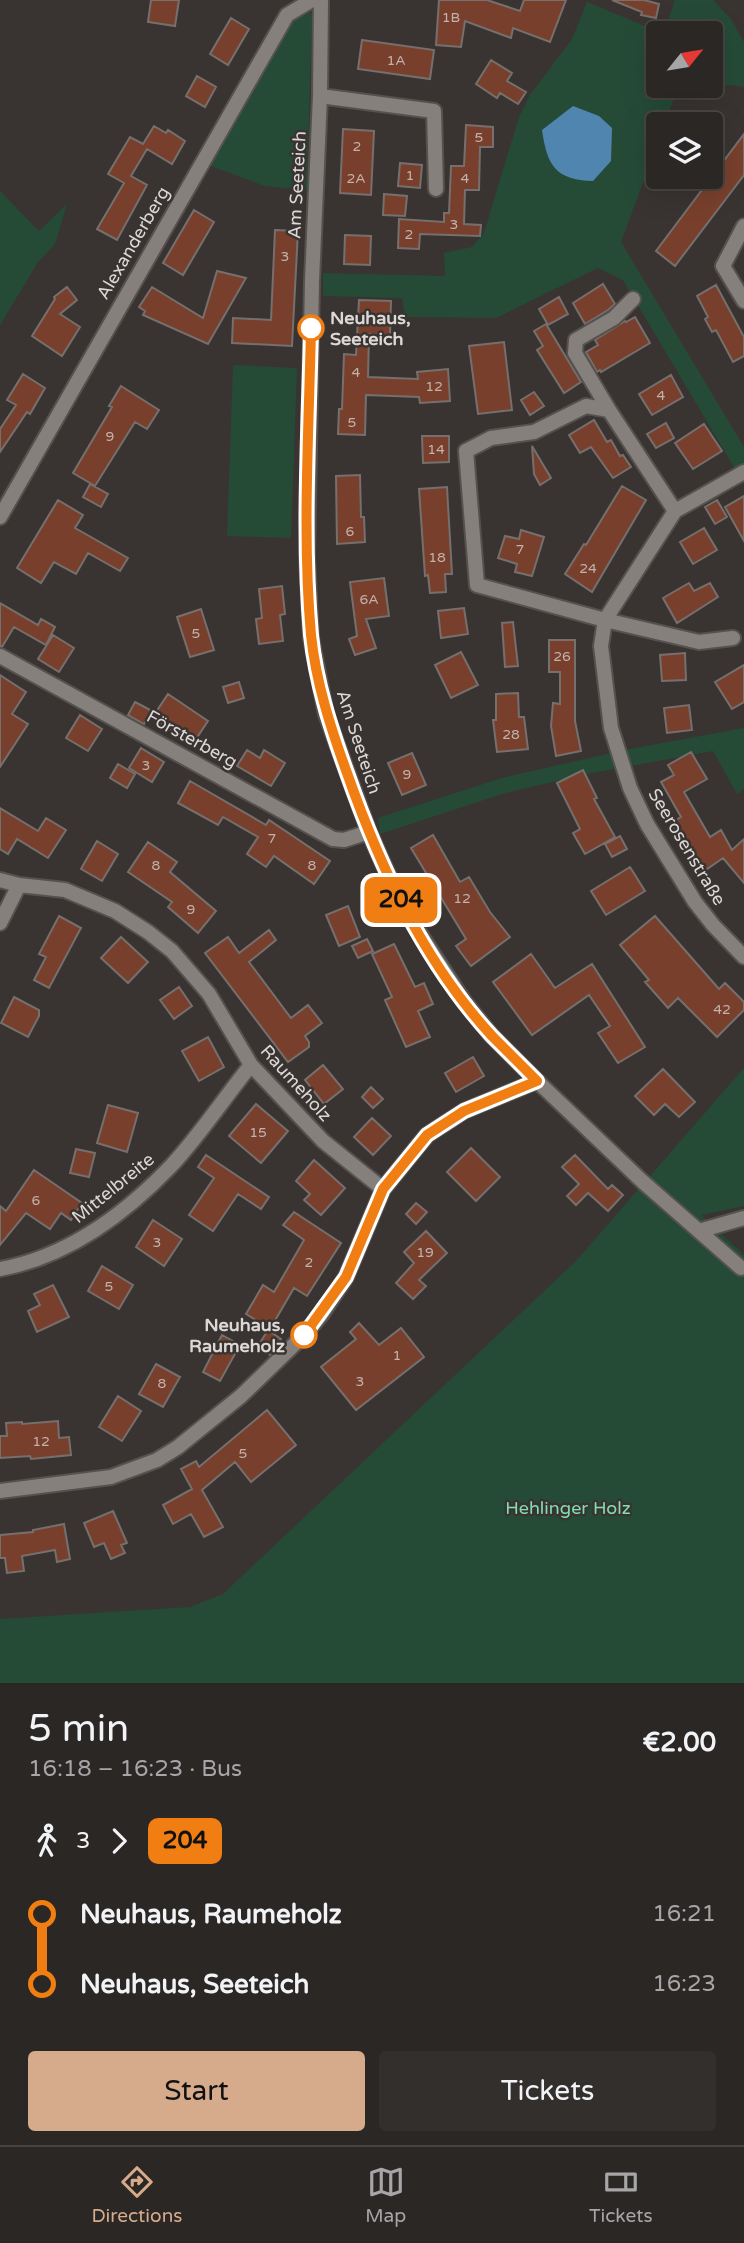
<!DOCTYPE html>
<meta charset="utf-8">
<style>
:root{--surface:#2b2725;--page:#332f2d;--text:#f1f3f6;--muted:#a6a5a7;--line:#474442;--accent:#d6ab8b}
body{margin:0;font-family:"Varela Round",sans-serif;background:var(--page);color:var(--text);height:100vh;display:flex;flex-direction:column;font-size:26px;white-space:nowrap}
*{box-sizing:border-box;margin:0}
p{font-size:23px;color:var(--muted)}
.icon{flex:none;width:38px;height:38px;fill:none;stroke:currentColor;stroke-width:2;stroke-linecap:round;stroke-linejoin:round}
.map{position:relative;height:1683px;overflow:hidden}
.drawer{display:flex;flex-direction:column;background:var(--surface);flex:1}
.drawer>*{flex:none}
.badge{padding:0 14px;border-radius:10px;font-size:24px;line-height:46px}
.needle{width:46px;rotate:60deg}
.fabs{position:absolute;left:646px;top:21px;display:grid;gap:14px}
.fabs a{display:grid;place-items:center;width:77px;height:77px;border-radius:7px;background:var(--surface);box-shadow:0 7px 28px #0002,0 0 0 2px var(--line);font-size:35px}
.map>.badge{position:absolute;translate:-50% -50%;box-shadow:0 0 0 4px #fff}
.legs{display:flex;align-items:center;gap:10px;height:77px;padding:0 28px;font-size:23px}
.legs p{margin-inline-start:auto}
.head{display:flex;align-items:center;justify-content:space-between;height:119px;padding:0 28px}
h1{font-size:38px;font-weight:600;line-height:52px}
.action{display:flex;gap:14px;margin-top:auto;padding:14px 28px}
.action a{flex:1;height:80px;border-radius:7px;background:var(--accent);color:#111;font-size:28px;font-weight:600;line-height:80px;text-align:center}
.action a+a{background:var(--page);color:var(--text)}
ul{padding:0 28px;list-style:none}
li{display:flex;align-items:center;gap:24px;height:70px;font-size:26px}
li i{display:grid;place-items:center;width:10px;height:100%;margin:0 9px;background:currentColor}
li i::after{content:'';width:18px;height:18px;margin:-9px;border:5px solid;border-radius:50%;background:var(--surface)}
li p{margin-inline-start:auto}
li:first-child i{background:linear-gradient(#0000 50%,currentColor 0)}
li:last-child i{background:linear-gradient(currentColor 50%,#0000 0)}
.dock{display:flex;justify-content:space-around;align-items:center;height:98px;border-top:2px solid var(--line);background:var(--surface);font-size:19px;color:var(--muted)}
.dock a{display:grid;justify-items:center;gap:4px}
.dock .on{color:var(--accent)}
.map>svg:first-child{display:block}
</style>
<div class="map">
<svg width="744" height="1683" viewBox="0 0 744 1683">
<rect width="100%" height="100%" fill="#393431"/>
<path fill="#254b37" d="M 675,0 L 713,0 L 731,19 L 744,42 L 744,87 L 711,83 L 710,33 L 664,33 Z
M 587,2 L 662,33 L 658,33 L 658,86 L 679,86 L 664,124 L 658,124 L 658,142 L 621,242 L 744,447 L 744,484 L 623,280 L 598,268 L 496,318 L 405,317 L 402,298 L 323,296 L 323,273 L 445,276 L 444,253 L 472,247 L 484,233 L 519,117 L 530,95 L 572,39 Z
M 312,13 L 307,190 L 265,186 L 208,165 L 285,25 L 297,14 Z
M 0,191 L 39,231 L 67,204 L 55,244 L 38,262 L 0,325 Z
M 233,365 L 297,368 L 291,538 L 227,536 Z
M 744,728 L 744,789 L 737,794 L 713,751 L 592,773 L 505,793 L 380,834 L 378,818 L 502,778 L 624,750 Z
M 744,1068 L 744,1206 L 701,1215 L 744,1255 L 744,1683 L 0,1683 L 0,1619 L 190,1607 L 223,1594 L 576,1261 Z"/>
<path fill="#4f85ae" d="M 573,106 L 599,116 L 612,128 L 611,161 L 593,181 C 555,180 547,165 542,130 Z"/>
<path fill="#78402c" stroke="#756f6d" stroke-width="2" d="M 151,0 L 179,0 L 175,26 L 148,22 Z
M 439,0 L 487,0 L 520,11 L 524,0 L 566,0 L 550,42 L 513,28 L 511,38 L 465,21 L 461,47 L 436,45 Z
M 612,0 L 644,0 L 659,4 L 656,18 L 641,15 L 642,12 Z
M 231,18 L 249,29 L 228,65 L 210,54 Z
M 362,40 L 434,50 L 430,79 L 358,69 Z
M 491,60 L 512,73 L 507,81 L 526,92 L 518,104 L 500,93 L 497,98 L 476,84 Z
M 197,76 L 216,87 L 205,107 L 186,96 Z
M 466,125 L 493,127 L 493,147 L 480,147 L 479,190 L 465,190 L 464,224 L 481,225 L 480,236 L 420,234 L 419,249 L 398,248 L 399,219 L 444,222 L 444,213 L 449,213 L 451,166 L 464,166 Z
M 154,126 L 166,133 L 168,130 L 185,141 L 172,164 L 147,149 L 131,176 L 147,185 L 117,240 L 97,229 L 124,183 L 108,174 L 130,137 L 143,144 Z
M 343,129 L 374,131 L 371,195 L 340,193 Z
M 744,134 L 744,175 L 675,266 L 656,251 Z
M 400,163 L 422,165 L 420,188 L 398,186 Z
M 384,194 L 407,196 L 405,216 L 383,215 Z
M 194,210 L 214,222 L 183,275 L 163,263 Z
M 275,230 L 298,231 L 292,346 L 232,343 L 233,318 L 271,320 Z
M 345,235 L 371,236 L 370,265 L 344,264 Z
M 217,271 L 246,278 L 208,344 L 143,315 L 145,311 L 139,307 L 152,287 L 203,318 Z
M 603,284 L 615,304 L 608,310 L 585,324 L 573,303 Z
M 716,285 L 744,337 L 744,356 L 733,362 L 716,330 L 712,332 L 705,319 L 708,317 L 697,296 Z
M 67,287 L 77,300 L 60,314 L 80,327 L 62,356 L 32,336 L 55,299 L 54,297 Z
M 559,297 L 568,314 L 548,325 L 539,309 Z
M 359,300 L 391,301 L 390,335 L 369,334 L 368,377 L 418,379 L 417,372 L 448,369 L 450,401 L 420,403 L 419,397 L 366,395 L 365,435 L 338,434 L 339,409 L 342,409 L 344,354 L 356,355 Z
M 635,317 L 650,343 L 601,372 L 600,370 L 597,372 L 586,352 L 598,345 L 595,340 L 625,321 L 626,322 Z
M 546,324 L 581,382 L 564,393 L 537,350 L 543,346 L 534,331 Z
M 504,342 L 512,410 L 478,414 L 469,346 Z
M 23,374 L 45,388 L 30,414 L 27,412 L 0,452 L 0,429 L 16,405 L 7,400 Z
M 671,375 L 683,397 L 652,415 L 639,394 Z
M 121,386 L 159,410 L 147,429 L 135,422 L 95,486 L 73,473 L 112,407 L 109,406 Z
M 534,392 L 544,406 L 530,415 L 521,400 Z
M 594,420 L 607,442 L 611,440 L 620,456 L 623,455 L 631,467 L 613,478 L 591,447 L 580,453 L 569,435 Z
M 666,423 L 674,438 L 656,448 L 647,434 Z
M 704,424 L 722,451 L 693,469 L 675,443 Z
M 422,436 L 449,436 L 449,462 L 423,463 Z
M 532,446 L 551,478 L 540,485 L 534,474 Z
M 360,475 L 361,517 L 364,517 L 365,542 L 337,544 L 336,476 Z
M 90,484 L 108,494 L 101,507 L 83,497 Z
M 622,486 L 646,500 L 592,592 L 565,574 L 584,544 L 586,545 Z
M 447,487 L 452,574 L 445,574 L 446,592 L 430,593 L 428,575 L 425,576 L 419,489 Z
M 744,496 L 744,541 L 725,507 Z
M 58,500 L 83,515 L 75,528 L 128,558 L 120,571 L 88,553 L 76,574 L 54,562 L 41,583 L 17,568 Z
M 717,500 L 727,517 L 715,524 L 705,507 Z
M 704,528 L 717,550 L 693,564 L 680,542 Z
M 521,530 L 544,537 L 532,576 L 515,572 L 517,564 L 498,558 L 505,536 L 519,539 Z
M 384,578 L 389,616 L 366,619 L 376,648 L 355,655 L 349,639 L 357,636 L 350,582 Z
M 689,583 L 694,591 L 710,583 L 718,597 L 677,623 L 663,598 Z
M 282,586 L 285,614 L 280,615 L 283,641 L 259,644 L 256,619 L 262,618 L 259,589 Z
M 0,603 L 38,625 L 41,619 L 55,627 L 46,645 L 14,627 L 2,647 L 0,646 Z
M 464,608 L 468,634 L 441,638 L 438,611 Z
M 201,609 L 214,650 L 190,657 L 177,617 Z
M 513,622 L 518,666 L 505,667 L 502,623 Z
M 53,635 L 74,648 L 59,672 L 38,659 Z
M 549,640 L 575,640 L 575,721 L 581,751 L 556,756 L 551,726 L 553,703 L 560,704 L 560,672 L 549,672 Z
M 461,652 L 478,685 L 451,698 L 435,665 Z
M 685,653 L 686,680 L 662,681 L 660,655 Z
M 744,665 L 744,702 L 732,709 L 715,682 Z
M 0,675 L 26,692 L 12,714 L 28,724 L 0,767 Z
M 239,682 L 244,698 L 228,703 L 223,687 Z
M 518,693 L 519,717 L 524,717 L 528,749 L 497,752 L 493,720 L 496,720 L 496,694 Z
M 168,694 L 208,721 L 192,745 L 152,718 Z
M 135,702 L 152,711 L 144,724 L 128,715 Z
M 689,705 L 692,730 L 667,733 L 664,708 Z
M 80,715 L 102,729 L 88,751 L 66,738 Z
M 141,748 L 164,762 L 152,782 L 129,768 Z
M 247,750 L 260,758 L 264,750 L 285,763 L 271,786 L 237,766 Z
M 691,752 L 707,779 L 684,792 L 710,837 L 721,830 L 732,850 L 744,839 L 744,883 L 723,858 L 700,874 L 671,823 L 681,817 L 661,782 L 674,775 L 668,765 Z
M 412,753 L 426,785 L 402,795 L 388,763 Z
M 118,764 L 135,774 L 127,788 L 110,778 Z
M 583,770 L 597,798 L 594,799 L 615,837 L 585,854 L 573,833 L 580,829 L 557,783 Z
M 190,781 L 266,825 L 269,820 L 330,861 L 314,884 L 274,856 L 266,867 L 247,854 L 258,837 L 223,817 L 218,825 L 178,803 Z
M 0,808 L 38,831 L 46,818 L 66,830 L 48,858 L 17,839 L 8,854 L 0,849 Z
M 433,835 L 460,882 L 469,877 L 490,912 L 510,937 L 471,966 L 456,946 L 466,939 L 411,848 Z
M 620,836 L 627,849 L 612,857 L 605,844 Z
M 97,841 L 118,854 L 102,881 L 81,869 Z
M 148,842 L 177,862 L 170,872 L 216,911 L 198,933 L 168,907 L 172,902 L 128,872 Z
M 630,867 L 645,891 L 606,915 L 591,891 Z
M 348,906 L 360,937 L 339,946 L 326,915 Z
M 59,916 L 81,928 L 49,988 L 34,980 L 46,957 L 39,954 Z
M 655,916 L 719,989 L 725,983 L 744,1002 L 744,1010 L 717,1037 L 678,998 L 668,1008 L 645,982 L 649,980 L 620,945 Z
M 269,930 L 276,940 L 249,962 L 291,1018 L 308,1005 L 322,1023 L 305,1036 L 309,1042 L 309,1047 L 288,1062 L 205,953 L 228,937 L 239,953 Z
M 121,937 L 148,962 L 128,983 L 101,958 Z
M 367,939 L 373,951 L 358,958 L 352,946 Z
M 394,944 L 415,987 L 424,983 L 433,1004 L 418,1011 L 430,1037 L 406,1047 L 385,1000 L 392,997 L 372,954 Z
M 531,954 L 555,988 L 592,964 L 645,1047 L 618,1063 L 598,1033 L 610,1026 L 589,995 L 532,1035 L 493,982 Z
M 179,987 L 192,1006 L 174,1019 L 160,1000 Z
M 14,997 L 39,1010 L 39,1016 L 28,1037 L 1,1023 Z
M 208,1037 L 224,1067 L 199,1081 L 182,1051 Z
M 473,1057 L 484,1076 L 456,1092 L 445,1073 Z
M 323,1065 L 343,1089 L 324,1104 L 305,1080 Z
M 663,1069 L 695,1102 L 679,1117 L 665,1104 L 654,1115 L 635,1096 Z
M 371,1087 L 383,1099 L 373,1108 L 362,1097 Z
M 256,1104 L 288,1131 L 261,1163 L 229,1136 Z
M 108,1105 L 138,1113 L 127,1152 L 97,1143 Z
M 372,1118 L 391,1136 L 373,1155 L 354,1137 Z
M 471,1148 L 500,1177 L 476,1201 L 447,1172 Z
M 76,1149 L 95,1153 L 89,1177 L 70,1173 Z
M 206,1155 L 269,1197 L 261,1209 L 238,1194 L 213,1231 L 189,1215 L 214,1178 L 198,1167 Z
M 575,1155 L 608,1189 L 612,1185 L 623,1195 L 608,1211 L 588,1193 L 576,1205 L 567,1196 L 579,1184 L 562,1167 Z
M 314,1160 L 345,1188 L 321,1215 L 304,1200 L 310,1194 L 296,1181 Z
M 34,1170 L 82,1203 L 71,1220 L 61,1213 L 50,1229 L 26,1213 L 0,1245 L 0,1206 L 6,1211 Z
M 416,1203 L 427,1212 L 416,1224 L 406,1214 Z
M 294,1212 L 341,1243 L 307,1296 L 294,1288 L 270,1329 L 246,1314 L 263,1285 L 274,1292 L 304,1240 L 283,1225 Z
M 153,1220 L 182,1239 L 164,1266 L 136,1247 Z
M 426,1231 L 447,1253 L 419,1280 L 426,1286 L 413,1299 L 396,1283 L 414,1263 L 404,1252 Z
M 102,1266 L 133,1285 L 119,1309 L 88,1291 Z
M 53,1285 L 69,1317 L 37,1332 L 28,1311 L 40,1305 L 34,1294 Z
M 359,1323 L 379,1345 L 401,1328 L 424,1357 L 356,1410 L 321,1367 L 356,1339 L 350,1332 Z
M 268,1330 L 281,1339 L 270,1355 L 258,1346 Z
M 222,1335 L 240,1345 L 220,1381 L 203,1372 Z
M 156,1364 L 180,1377 L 163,1407 L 139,1394 Z
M 118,1396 L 141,1411 L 122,1441 L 99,1427 Z
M 267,1410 L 296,1445 L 251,1482 L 235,1462 L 202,1490 L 223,1527 L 204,1537 L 191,1514 L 173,1524 L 163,1505 L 192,1489 L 181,1469 L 196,1461 L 199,1467 Z
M 58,1421 L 59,1438 L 69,1437 L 71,1455 L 31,1459 L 30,1456 L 0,1458 L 0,1436 L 7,1436 L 6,1423 L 22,1422 L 22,1424 Z
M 113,1511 L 127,1543 L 121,1545 L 125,1553 L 111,1559 L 104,1543 L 94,1547 L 84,1523 Z
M 64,1524 L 70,1559 L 57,1562 L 55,1550 L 22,1556 L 24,1571 L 7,1573 L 5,1558 L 0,1558 L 0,1535 L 33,1532 L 33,1530 Z"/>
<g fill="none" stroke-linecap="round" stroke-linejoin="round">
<defs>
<path id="minor" d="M 321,0 L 320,96 L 312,281 L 307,558 L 311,638 L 326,714 L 369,832 L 390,879 L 412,922 L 463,1000 L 491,1035 L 537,1081 L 643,1182 L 741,1268
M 320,96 L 434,111 L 436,189
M 744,226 L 723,266 L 744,301
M 609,410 L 575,353 L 576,340 L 614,318 L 633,299
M 744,472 L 675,511 L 605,620 L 601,646 L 611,728 L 630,788 L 647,824 L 695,902 L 713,925 L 744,957
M 675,511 L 609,410 L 586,406 L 534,432 L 491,438 L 466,451 L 477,585 L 605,620 L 699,642 L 733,638
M 0,517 L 287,15 L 312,0
M 0,656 L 333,839 L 344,840 L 369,832
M 0,880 L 19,885 L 65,890 L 115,911 L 148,932 L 172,951 L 209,994 L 251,1065 L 323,1141 L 383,1189
M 0,923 L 19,885
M 699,1231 L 744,1218
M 0,1269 C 67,1257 125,1214 171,1166 C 200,1135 224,1098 251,1065
M 0,1491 L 111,1477 L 157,1460 L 178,1447 L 241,1396 L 304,1335 L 321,1315 L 346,1277 L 383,1189 L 427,1135 L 464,1111 L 537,1081"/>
</defs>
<use href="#minor" stroke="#55514e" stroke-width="18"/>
<use href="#minor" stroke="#86807d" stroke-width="14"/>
</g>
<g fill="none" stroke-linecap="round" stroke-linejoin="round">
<defs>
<path id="line-1" d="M 304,1335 L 346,1277 L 383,1189 L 427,1135 L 464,1111 L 537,1081 C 522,1066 507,1051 492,1036 C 424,962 380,867 347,773 C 331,729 316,683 311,635 C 302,534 309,430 311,328"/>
</defs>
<use href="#line-1" stroke="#fff" stroke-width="16"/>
<use href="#line-1" stroke="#f07e12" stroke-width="10"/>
</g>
<g fill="#fff" stroke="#f07e12" stroke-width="3.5">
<circle cx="311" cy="328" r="12"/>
<circle cx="304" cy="1335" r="12"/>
</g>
<g text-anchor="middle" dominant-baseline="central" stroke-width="5" stroke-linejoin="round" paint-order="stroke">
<g font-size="14" fill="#c3b2ac">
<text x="451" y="17">1B</text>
<text x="396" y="60">1A</text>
<text x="479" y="137">5</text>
<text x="357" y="146">2</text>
<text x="410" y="175">1</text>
<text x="356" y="178">2A</text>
<text x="465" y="178">4</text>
<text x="454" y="224">3</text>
<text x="409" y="234">2</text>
<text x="285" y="256">3</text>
<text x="356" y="372">4</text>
<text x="434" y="386">12</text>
<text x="661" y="395">4</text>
<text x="352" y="422">5</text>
<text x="110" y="436">9</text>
<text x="436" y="449">14</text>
<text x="350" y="531">6</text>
<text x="520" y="549">7</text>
<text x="437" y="557">18</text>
<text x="588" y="568">24</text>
<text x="369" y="599">6A</text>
<text x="196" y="633">5</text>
<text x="562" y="656">26</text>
<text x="511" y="734">28</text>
<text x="146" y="765">3</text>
<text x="407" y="774">9</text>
<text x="272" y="838">7</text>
<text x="156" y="865">8</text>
<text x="312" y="865">8</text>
<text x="462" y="898">12</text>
<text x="191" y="909">9</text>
<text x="722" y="1009">42</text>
<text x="258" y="1132">15</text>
<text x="36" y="1200">6</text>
<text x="157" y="1242">3</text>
<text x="425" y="1252">19</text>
<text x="309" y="1262">2</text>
<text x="109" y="1286">5</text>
<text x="397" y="1355">1</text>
<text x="360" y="1381">3</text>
<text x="162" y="1383">8</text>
<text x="41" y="1441">12</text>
<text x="243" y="1453">5</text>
</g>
<g font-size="18" fill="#dcd8d7" stroke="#393431">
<text transform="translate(297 185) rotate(-87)">Am Seeteich</text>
<text transform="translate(133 243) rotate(-60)">Alexanderberg</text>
<text transform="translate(192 739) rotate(29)">Försterberg</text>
<text transform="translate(359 742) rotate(72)">Am Seeteich</text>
<text transform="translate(687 847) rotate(59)">Seerosenstraße</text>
<text transform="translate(296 1083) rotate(48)">Raumeholz</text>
<text transform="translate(113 1188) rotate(-39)">Mittelbreite</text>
</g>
<g font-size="18" font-weight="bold" fill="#dcd8d7" stroke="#393431" text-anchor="start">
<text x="330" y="318">Neuhaus,<tspan x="330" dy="21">Seeteich</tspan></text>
<text x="285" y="1325" text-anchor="end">Neuhaus,<tspan x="285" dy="21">Raumeholz</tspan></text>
</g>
<g font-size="18" fill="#81dfae" stroke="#393431">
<text x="568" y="1508">Hehlinger Holz</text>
</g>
</g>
</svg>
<div class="fabs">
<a><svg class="needle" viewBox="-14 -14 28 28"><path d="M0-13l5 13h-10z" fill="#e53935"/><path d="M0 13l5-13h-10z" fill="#a6a5a7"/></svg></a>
<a><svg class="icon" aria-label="layers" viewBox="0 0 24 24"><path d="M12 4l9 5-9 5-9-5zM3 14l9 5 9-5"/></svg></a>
</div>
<b class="badge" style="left:401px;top:900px;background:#f07e12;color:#111">204</b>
</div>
<section class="drawer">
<div class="head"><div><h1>5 min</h1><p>16:18 – 16:23 · Bus</p></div><b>€2.00</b></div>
<div class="legs"><svg class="icon" aria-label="walk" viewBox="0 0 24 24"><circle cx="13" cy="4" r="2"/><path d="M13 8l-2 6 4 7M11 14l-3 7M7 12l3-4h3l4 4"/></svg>3<svg class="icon" aria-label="forward" viewBox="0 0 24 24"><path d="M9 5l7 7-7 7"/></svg><b class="badge" style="background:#f07e12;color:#111">204</b></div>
<ul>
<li><i style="color:#f07e12"></i><b>Neuhaus, Raumeholz</b><p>16:21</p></li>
<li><i style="color:#f07e12"></i><b>Neuhaus, Seeteich</b><p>16:23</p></li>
</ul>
<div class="action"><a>Start</a><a>Tickets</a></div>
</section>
<nav class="dock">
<a class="on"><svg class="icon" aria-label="directions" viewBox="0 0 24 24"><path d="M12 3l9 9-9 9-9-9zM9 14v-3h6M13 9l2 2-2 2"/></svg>Directions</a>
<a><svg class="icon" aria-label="map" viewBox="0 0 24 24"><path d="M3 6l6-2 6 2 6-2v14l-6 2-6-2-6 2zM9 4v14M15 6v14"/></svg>Map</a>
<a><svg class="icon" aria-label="tickets" viewBox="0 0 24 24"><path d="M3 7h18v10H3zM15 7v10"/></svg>Tickets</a>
</nav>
